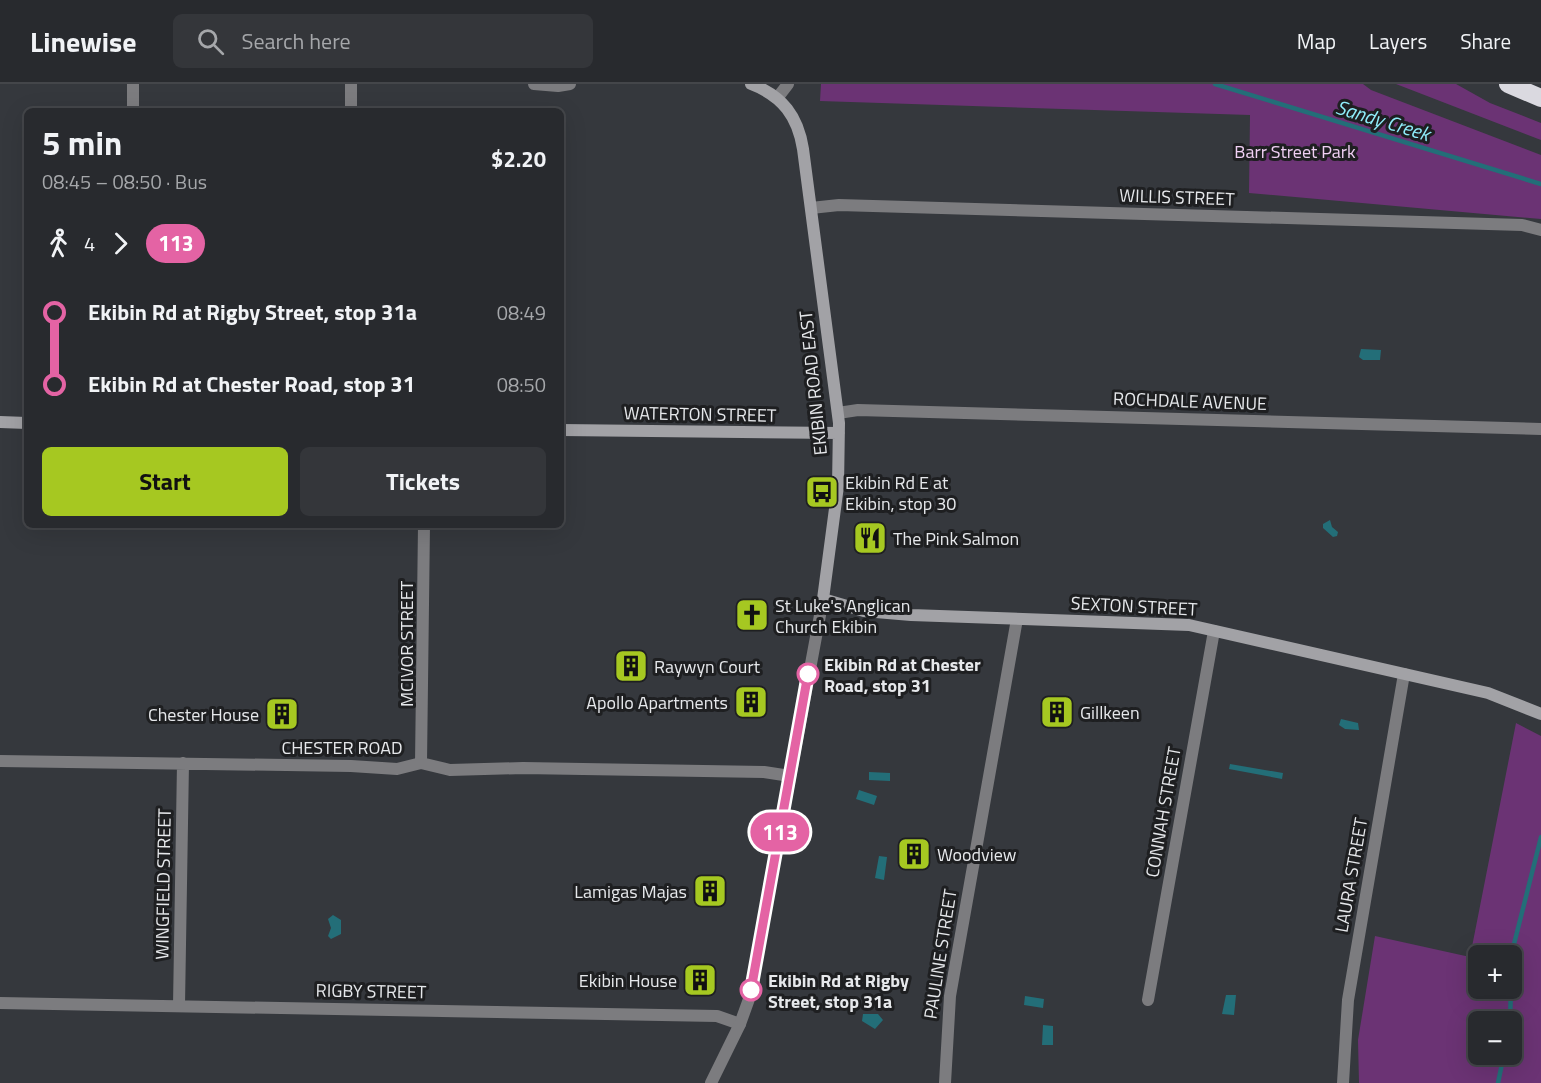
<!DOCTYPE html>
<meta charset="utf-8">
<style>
:root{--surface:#282a2e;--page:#34363a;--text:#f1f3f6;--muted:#a5a7aa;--line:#44464a;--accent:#a6c821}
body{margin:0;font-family:"Titillium Web",sans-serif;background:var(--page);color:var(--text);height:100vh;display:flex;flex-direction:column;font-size:22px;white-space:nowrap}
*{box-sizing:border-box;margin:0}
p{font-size:20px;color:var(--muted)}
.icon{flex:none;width:33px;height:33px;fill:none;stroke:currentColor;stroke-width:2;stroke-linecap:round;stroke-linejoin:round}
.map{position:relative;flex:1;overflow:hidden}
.sheet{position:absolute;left:24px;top:24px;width:540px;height:420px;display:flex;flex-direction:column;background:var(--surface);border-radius:9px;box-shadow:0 6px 24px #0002,0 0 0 2px var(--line)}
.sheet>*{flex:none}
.badge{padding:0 12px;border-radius:20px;font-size:21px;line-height:39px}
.controls{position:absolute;left:1468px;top:861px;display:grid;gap:12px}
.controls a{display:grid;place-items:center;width:54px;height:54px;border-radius:9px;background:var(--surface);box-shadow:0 6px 24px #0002,0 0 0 2px var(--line);font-size:30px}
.map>.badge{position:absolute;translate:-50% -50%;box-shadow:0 0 0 3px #fff}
.legs{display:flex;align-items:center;gap:9px;height:66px;padding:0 18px;font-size:20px}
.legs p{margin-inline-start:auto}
.overview{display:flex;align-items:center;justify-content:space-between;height:102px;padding:0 18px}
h1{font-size:33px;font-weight:700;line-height:45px}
.cta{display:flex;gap:12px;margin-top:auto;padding:12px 18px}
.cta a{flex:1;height:69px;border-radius:9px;background:var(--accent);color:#111;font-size:24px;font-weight:700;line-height:69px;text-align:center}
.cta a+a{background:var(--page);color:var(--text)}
ul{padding:0 18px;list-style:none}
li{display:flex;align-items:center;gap:21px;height:72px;font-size:22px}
li i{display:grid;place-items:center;width:9px;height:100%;margin:0 8px;background:currentColor}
li i::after{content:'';width:15px;height:15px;margin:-8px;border:4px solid;border-radius:50%;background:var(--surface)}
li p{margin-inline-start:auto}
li:first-child i{background:linear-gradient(#0000 50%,currentColor 0)}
li:last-child i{background:linear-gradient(currentColor 50%,#0000 0)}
header{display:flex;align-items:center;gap:36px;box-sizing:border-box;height:84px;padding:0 30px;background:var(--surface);border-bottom:2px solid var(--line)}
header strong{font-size:28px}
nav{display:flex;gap:33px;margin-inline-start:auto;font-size:21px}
.search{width:420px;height:54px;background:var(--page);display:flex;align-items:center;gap:15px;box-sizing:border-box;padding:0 21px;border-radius:9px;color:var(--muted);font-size:22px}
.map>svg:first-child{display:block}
</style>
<header>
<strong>Linewise</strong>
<div class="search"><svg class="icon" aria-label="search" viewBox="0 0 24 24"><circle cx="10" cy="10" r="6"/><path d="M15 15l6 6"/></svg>Search here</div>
<nav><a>Map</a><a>Layers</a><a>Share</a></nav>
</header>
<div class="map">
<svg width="1541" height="999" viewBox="0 0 1541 999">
<rect width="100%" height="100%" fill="#35383d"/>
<path fill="#6b3374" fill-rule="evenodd" d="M 821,0 L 1363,0 L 1371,6 L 1541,71 L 1541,135 L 1249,109 L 1250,31 L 820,17 Z
M 1396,0 L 1456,0 L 1490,19 L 1541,39 L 1541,56 Z
M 1516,639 L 1541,652 L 1541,999 L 1359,999 L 1358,956 L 1375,852 L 1470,873 ZM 1479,872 L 1512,872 L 1512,904 L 1479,904 ZM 1479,938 L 1512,938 L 1512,970 L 1479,970 Z"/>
<path fill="#236e78" d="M 1361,265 L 1381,266 L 1380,276 L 1363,276 L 1359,273 Z
M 1330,436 L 1332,443 L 1338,448 L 1337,452 L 1333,453 L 1323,444 L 1323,440 Z
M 1341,635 L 1358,639 L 1359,646 L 1345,645 L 1339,641 Z
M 1230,680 L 1283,689 L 1282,695 L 1229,685 Z
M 869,688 L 890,689 L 890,697 L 869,696 Z
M 859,706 L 877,712 L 874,721 L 856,715 Z
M 879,772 L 887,773 L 884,796 L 875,794 Z
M 333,831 L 341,836 L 341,850 L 331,855 L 328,852 L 331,844 L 328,835 Z
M 1226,911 L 1236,911 L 1234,931 L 1222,930 Z
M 1025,912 L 1044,915 L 1043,924 L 1024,921 Z
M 863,930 L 878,930 L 883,936 L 875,945 L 862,937 Z
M 1043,941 L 1053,942 L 1053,961 L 1042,961 Z"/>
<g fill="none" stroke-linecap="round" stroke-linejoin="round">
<path stroke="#236e78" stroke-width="4.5" d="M 1215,0 L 1541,100
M 1511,872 L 1541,753
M 1510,938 L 1511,904
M 1498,999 L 1504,970"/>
<path stroke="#7c7c7f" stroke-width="12" d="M 778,13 L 788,0
M 133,27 L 133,0
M 351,27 L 351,0
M 811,124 L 839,121 L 1522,141 L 1541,146
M 838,329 L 858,326 L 1541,345
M 0,677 L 351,682 L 397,685 L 421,679 L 450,686 L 523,684 L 764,688 L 790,692
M 421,679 L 424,441
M 1148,916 L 1214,547
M 0,919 L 717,932 L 740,940
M 179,921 L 183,679
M 945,999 L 950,912 L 1017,535
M 1343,999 L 1348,916 L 1404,590"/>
<path stroke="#7c7c7f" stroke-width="12" d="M 534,0 L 558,2 L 570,0
M 711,999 L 740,940 L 749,915 L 823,515"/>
<path stroke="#a2a2a6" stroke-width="12" d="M 751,0 C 783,12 798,33 803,65 L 839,339 L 838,402 L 823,515 L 864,527 L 911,531 L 1189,541 L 1488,609 L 1541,630
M 0,338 L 27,339
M 561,346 L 839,349"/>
<path stroke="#dad9e0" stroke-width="18" d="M 1508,0 L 1541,14"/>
</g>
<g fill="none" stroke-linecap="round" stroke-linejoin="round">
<defs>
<path id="line-1" d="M 751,906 L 808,590"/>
</defs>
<use href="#line-1" stroke="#fff" stroke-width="14"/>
<use href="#line-1" stroke="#e463a4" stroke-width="9"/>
</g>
<defs>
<symbol id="bus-square" viewBox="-11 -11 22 22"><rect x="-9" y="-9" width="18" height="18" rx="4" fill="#a6c821" stroke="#1e1f21"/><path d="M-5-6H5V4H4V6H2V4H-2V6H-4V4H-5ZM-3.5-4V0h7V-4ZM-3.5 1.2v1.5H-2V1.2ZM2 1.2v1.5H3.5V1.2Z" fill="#111"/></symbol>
<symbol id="restaurant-square" viewBox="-11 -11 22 22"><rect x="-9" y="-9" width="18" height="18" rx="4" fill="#a6c821" stroke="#1e1f21"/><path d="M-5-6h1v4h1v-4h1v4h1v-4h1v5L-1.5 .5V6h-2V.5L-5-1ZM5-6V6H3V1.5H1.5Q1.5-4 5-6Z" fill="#111"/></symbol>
<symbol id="church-square" viewBox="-11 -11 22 22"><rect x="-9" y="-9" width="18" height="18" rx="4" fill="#a6c821" stroke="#1e1f21"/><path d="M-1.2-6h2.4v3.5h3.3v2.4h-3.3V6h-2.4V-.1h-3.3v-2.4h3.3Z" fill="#111"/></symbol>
<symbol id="building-square" viewBox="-11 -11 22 22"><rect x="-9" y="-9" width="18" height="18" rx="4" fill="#a6c821" stroke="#1e1f21"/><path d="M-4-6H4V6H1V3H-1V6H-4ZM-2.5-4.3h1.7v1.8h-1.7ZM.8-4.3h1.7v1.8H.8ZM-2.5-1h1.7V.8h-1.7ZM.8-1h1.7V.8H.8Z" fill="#111"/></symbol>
</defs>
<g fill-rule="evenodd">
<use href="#bus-square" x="803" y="389" width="38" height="38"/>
<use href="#restaurant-square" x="851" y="435" width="38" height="38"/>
<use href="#church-square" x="733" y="512" width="38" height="38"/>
<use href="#building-square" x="612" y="563" width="38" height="38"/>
<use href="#building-square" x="732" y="599" width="38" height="38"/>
<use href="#building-square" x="1038" y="609" width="38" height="38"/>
<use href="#building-square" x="263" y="611" width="38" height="38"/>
<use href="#building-square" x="895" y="751" width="38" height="38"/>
<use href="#building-square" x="691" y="788" width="38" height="38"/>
<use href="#building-square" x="681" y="877" width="38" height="38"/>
</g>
<g fill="#fff" stroke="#e463a4" stroke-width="3">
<circle cx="808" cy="590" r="10"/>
<circle cx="751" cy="906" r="10"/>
</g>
<g text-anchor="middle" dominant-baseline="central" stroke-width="6" stroke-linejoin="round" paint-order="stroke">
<g font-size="18" fill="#f0d0f4" stroke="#1e1f21">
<text x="1295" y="67">Barr Street Park</text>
</g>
<g font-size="18" fill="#e6e8eb" stroke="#1e1f21">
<text transform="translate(1177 113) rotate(2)">WILLIS STREET</text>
<text transform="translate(813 299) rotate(-96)">EKIBIN ROAD EAST</text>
<text transform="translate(1190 317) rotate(2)">ROCHDALE AVENUE</text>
<text transform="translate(700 330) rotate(1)">WATERTON STREET</text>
<text transform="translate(1134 522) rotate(3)">SEXTON STREET</text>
<text transform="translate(406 560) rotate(-90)">MCIVOR STREET</text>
<text x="342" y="663">CHESTER ROAD</text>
<text transform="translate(1163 728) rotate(-80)">CONNAH STREET</text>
<text transform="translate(1351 791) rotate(-80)">LAURA STREET</text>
<text transform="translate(163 800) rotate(-89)">WINGFIELD STREET</text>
<text transform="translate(940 870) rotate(-81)">PAULINE STREET</text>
<text transform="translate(371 907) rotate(1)">RIGBY STREET</text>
</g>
<g font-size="18" fill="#e6e8eb" stroke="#1e1f21" text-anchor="start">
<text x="845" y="398">Ekibin Rd E at<tspan x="845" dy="21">Ekibin, stop 30</tspan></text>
<text x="893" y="454">The Pink Salmon</text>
<text x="775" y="521">St Luke's Anglican<tspan x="775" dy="21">Church Ekibin</tspan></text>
<text x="654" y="582">Raywyn Court</text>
<text x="728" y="618" text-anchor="end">Apollo Apartments</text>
<text x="1080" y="628">Gillkeen</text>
<text x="259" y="630" text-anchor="end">Chester House</text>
<text x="937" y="770">Woodview</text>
<text x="687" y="807" text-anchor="end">Lamigas Majas</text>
<text x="677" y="896" text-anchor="end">Ekibin House</text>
</g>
<g font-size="18" font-weight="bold" fill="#e6e8eb" stroke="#1e1f21" text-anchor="start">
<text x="824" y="580">Ekibin Rd at Chester<tspan x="824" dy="21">Road, stop 31</tspan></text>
<text x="768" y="896">Ekibin Rd at Rigby<tspan x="768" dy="21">Street, stop 31a</tspan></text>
</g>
<g font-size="20" font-style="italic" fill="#8fedfa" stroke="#1e1f21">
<text transform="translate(1383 36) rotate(17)">Sandy Creek</text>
</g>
</g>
</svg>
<div class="controls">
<a>+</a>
<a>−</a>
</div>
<b class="badge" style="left:780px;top:748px;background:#e463a4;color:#fff">113</b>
<section class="sheet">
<div class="overview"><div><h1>5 min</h1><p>08:45 – 08:50 · Bus</p></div><b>$2.20</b></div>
<div class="legs"><svg class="icon" aria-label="walk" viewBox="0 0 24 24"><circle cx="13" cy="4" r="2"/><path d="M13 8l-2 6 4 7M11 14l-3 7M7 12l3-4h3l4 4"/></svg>4<svg class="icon" aria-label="forward" viewBox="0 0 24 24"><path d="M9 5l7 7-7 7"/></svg><b class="badge" style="background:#e463a4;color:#fff">113</b></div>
<ul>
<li><i style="color:#e463a4"></i><b>Ekibin Rd at Rigby Street, stop 31a</b><p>08:49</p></li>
<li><i style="color:#e463a4"></i><b>Ekibin Rd at Chester Road, stop 31</b><p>08:50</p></li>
</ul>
<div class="cta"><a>Start</a><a>Tickets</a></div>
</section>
</div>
